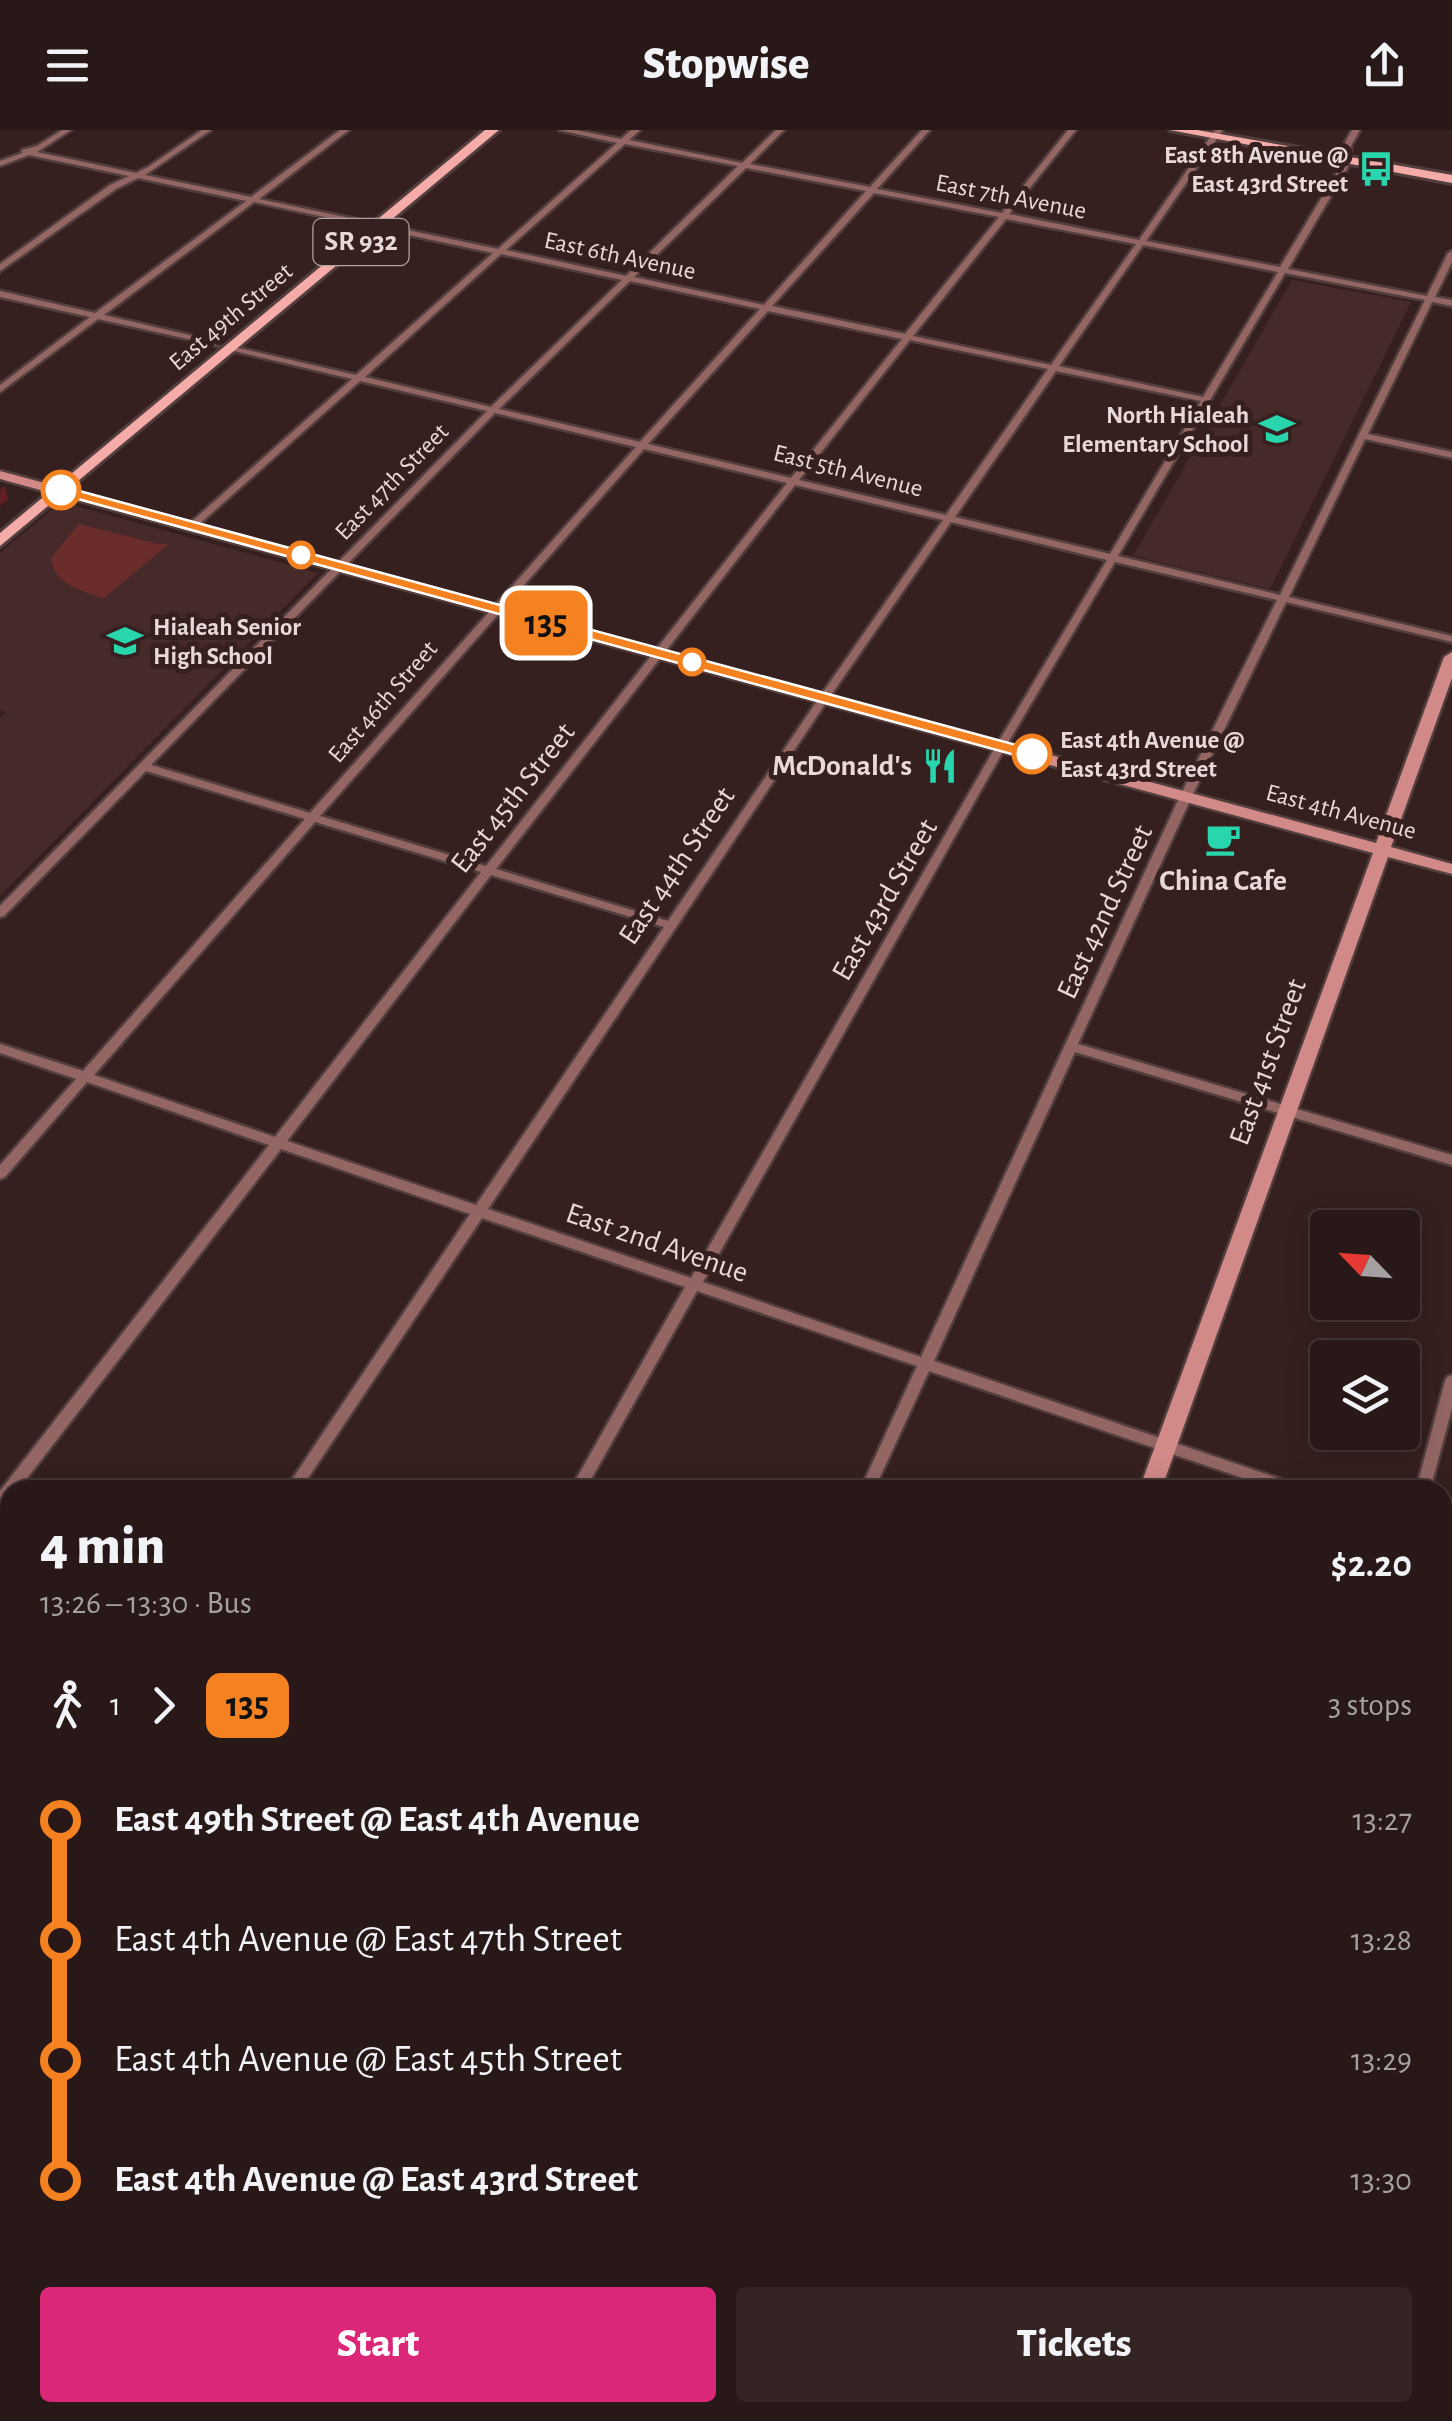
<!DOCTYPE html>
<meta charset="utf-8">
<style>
:root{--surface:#281817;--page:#342524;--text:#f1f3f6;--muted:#a5a0a1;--line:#443736;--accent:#db2777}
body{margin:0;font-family:"Alegreya Sans",sans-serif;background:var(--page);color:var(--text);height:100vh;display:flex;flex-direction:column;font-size:38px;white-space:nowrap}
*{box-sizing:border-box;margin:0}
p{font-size:32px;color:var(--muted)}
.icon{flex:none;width:55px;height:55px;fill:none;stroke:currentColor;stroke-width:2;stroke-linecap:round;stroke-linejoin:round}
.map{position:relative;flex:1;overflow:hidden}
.details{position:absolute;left:0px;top:1350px;width:1452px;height:942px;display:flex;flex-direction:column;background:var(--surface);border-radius:30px 30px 0 0;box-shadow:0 5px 25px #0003,0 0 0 2px var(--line)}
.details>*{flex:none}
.badge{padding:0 20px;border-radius:15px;font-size:35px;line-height:65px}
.needle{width:65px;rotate:295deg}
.buttons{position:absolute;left:1310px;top:1080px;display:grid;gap:20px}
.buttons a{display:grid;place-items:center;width:110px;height:110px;border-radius:10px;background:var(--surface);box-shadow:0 5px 25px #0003,0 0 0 2px var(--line);font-size:50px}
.map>.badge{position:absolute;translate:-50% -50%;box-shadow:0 0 0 5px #fff}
.legs{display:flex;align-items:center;gap:15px;height:110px;padding:0 40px;font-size:32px}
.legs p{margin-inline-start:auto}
.summary{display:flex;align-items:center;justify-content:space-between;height:170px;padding:0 40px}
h1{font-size:55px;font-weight:800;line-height:75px}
.button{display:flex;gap:20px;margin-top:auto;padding:20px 40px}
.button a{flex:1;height:115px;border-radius:10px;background:var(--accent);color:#fff;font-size:40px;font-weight:800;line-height:115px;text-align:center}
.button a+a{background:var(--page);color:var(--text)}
ul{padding:0 40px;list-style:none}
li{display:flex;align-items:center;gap:35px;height:120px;font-size:38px}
li i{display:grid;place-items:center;width:15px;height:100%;margin:0 12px;background:currentColor}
li i::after{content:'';width:25px;height:25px;margin:-12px;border:8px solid;border-radius:50%;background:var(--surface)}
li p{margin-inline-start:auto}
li:first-child i{background:linear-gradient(#0000 50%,currentColor 0)}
li:last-child i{background:linear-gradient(currentColor 50%,#0000 0)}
header{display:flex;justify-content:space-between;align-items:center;height:130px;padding:0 40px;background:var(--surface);font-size:45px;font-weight:800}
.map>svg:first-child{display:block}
</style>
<header><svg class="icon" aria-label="menu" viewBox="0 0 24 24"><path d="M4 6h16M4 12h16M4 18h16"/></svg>Stopwise<svg class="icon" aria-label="share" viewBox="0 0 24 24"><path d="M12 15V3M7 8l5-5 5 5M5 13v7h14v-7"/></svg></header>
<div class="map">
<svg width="1452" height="2291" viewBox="0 0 1452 2291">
<rect width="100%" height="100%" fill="#35201f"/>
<path fill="#462a29" d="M 1292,150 L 1411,172 L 1270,459 L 1133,426 Z
M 61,372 L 318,443 L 0,766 L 0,588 L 6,582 L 0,580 L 0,423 Z"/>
<path fill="#6b2c2c" d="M 79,394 L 158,414 L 169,414 L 103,469 C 82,460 53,454 51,428 Z"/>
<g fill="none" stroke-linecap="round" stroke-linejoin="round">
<defs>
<path id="street" d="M 62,0 L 71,0 L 37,22 L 136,43 L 148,37 L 202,0 L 211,0 L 145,45 L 251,67 L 340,0 L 349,0 L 259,69 L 498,119 L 617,13 L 559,0 L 575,0 L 621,9 L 631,0 L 640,0 L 629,10 L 742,33 L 776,0 L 784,0 L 750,34 L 870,57 L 922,0 L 930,0 L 877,59 L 1002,83 L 1068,0 L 1076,0 L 1009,84 L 1139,110 L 1215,0 L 1223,0 L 1146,111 L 1280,137 L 1340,37 L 1343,16 L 1352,0 L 1360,0 L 1351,16 L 1348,37 L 1288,139 L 1427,166 L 1448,123 L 1452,121 L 1452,132 L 1435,167 L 1452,170 L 1452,176 L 1432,172 L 1368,304 L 1452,322 L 1452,328 L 1365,309 L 1289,467 L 1452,506 L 1452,512 L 1286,472 L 1192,666 L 1078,914 L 1452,1025 L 1452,1035 L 1075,922 L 934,1231 L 1301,1356 L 1303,1360 L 1278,1360 L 929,1241 L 874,1360 L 860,1360 L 917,1236 L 697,1161 L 585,1360 L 570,1360 L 685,1157 L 482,1088 L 300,1360 L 285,1360 L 470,1084 L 281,1019 L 18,1360 L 10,1360 C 10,1369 10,1375 0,1378 L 0,1361 L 269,1015 L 87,952 L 5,1047 L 0,1049 L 0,1035 L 76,949 L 0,923 L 0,914 L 83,941 L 305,689 L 146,641 L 4,786 L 0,787 L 0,776 L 487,281 L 360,251 L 195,398 L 189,398 L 189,394 L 352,249 L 230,220 L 230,216 L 356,245 L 493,123 L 254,72 L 104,185 L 219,212 L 219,216 L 98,189 L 0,262 L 0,255 L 90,187 L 0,167 L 0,161 L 95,183 L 246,71 L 138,48 L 116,59 L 0,141 L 0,134 L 110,55 L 129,46 L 29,25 L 0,36 L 0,31 L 22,23 L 22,20 L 37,16 ZM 625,14 L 738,36 L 626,146 L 506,120 ZM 746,38 L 866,61 L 764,175 L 634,147 ZM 874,63 L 999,87 L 905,204 L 772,176 ZM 1006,89 L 1136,114 L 1051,235 L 913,206 ZM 1143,115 L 1278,142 L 1203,267 L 1059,236 ZM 501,124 L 622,150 L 491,277 L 365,247 ZM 1285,143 L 1425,170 L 1280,465 L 1118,426 ZM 630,151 L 760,179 L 640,312 L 499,279 ZM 768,181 L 902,209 L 791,348 L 648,314 ZM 910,210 L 1048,239 L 946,385 L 799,350 ZM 1056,241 L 1201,271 L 1110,424 L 955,387 ZM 495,283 L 636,317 L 310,683 L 151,635 ZM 644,319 L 787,353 L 486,736 L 320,686 ZM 795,355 L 943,390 L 819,568 L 668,791 L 496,739 ZM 951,392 L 1107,430 L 996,616 L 691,1148 L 488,1079 L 829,568 ZM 1115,432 L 1277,470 L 1180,666 L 921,1227 L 703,1152 L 1006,616 ZM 315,692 L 481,742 L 275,1007 L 94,945 ZM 491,745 L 664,797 L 476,1075 L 287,1011 Z
M 1452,1245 L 1452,1278 L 1430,1360 L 1416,1360 L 1445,1251 L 1447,1247 Z
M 1442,1403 L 1452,1406 L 1452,1418 L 1442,1415 Z
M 10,1772 C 10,1784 13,1798 0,1803 C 0,1791 0,1777 10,1772 Z
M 1442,1919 L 1452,1923 L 1452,1941 L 1442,1937 Z
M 41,2282 L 61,2282 L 57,2291 L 37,2291 Z
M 421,2282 L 441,2282 L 437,2291 L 417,2291 Z
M 1168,2282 L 1188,2282 L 1185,2291 L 1165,2291 Z"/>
<path id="secondary" d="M 0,341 L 1376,713 L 1444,527 L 1452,522 L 1452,548 L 1391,717 L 1452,734 L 1452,744 L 1388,727 L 1161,1360 L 1139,1360 L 1373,723 L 0,349 Z
M 0,1980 L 10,1984 L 10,2010 L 0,2006 Z
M 602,2282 L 645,2282 L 648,2291 L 605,2291 Z
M 789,2282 L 818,2282 L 815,2291 L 786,2291 Z"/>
<path id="primary" d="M 485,0 L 499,0 L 0,416 L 0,403 Z
M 1170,0 L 1197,0 L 1452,45 L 1452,53 Z"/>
</defs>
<use href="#street" stroke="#523e3d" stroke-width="5"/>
<use href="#secondary" stroke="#523e3d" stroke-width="5"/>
<use href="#primary" stroke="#523e3d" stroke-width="6"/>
<use href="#street" fill="#936664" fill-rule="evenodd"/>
<use href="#secondary" fill="#d18a87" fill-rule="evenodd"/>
<use href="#primary" fill="#f5aca8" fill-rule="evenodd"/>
</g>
<path fill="#612023" d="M 5,356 L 8,369 L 0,376 L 0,360 Z"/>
<path fill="#f58220" stroke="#fff" stroke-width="2.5" d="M 61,356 L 1038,621 L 1040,624 L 1026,628 L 56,363 L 54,360 Z"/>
<defs>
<symbol id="bus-bare" viewBox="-9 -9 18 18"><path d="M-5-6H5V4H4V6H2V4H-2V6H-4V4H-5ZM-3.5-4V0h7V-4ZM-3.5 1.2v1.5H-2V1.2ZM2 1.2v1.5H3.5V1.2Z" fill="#28d5ad" stroke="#35201f" stroke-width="2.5" paint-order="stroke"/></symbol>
<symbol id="school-bare" viewBox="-9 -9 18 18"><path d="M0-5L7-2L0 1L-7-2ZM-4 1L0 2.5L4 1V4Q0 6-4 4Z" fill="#28d5ad" stroke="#35201f" stroke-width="2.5" paint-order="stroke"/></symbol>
<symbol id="restaurant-bare" viewBox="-9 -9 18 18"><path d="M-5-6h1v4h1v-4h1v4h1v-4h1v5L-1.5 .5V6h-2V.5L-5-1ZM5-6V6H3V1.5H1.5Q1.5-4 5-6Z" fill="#28d5ad" stroke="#35201f" stroke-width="2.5" paint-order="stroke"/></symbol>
<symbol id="cafe-bare" viewBox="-9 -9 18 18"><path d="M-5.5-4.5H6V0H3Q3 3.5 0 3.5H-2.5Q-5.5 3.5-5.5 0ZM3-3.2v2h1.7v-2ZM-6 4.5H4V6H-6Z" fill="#28d5ad" stroke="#35201f" stroke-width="2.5" paint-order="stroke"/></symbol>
</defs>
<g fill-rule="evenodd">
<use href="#bus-bare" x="1351" y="14" width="50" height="50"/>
<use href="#school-bare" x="1252" y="274" width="50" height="50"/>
<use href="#school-bare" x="100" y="486" width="50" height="50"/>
<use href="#restaurant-bare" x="915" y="611" width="50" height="50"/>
<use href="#cafe-bare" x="1198" y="684" width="50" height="50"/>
</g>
<g fill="#fff" stroke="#f58220" stroke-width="5">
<circle cx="61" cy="360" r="18"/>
<circle cx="301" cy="425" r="12"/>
<circle cx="692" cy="532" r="12"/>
<circle cx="1032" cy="624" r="18"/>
</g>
<g text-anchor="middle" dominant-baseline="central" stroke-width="10" stroke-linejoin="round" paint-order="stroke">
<g font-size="25" font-weight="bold" fill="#e8d9d8" stroke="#35201f" text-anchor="end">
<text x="1348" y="25">East 8th Avenue @<tspan x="1348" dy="29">East 43rd Street</tspan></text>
<text x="1249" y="285">North Hialeah<tspan x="1249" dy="29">Elementary School</tspan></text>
<text x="153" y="497" text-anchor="start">Hialeah Senior<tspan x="153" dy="29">High School</tspan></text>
</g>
<g font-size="25" fill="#e8d9d8" stroke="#35201f">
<text transform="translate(1011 67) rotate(11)">East 7th Avenue</text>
<text transform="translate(620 126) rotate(12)">East 6th Avenue</text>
<text transform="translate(231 187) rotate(-40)">East 49th Street</text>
<text transform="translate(848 341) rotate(14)">East 5th Avenue</text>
<text transform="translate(392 352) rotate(-46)">East 47th Street</text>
<text transform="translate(383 572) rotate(-49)">East 46th Street</text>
<text transform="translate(1341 682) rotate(15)">East 4th Avenue</text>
</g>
<g font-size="25" font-weight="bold" fill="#e8d9d8" stroke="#35201f" text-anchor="start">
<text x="1060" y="610">East 4th Avenue @<tspan x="1060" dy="29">East 43rd Street</tspan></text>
</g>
<rect fill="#35201f" stroke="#b2a2a0" stroke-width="2.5" x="313.5" y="89" width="95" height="46" rx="8"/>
<g font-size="28" font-weight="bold" fill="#e8d9d8">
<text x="361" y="112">SR 932</text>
</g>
<g font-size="30" font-weight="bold" fill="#e8d9d8" stroke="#35201f" text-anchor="end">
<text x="912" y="636">McDonald's</text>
<text x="1223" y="751" text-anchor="middle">China Cafe</text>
</g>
<g font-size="30" fill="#e8d9d8" stroke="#35201f">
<text transform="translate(513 668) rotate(-52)">East 45th Street</text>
<text transform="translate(677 736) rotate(-56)">East 44th Street</text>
<text transform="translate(885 770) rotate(-60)">East 43rd Street</text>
<text transform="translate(1105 782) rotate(-65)">East 42nd Street</text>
<text transform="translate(1268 932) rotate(-70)">East 41st Street</text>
<text transform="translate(657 1113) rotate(19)">East 2nd Avenue</text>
</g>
</g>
</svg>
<div class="buttons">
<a><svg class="needle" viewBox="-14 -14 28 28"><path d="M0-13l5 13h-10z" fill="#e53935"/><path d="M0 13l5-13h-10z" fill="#a5a0a1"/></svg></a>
<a><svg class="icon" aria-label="layers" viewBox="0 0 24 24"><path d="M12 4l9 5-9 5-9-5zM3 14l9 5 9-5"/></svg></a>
</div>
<b class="badge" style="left:546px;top:493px;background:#f58220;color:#111">135</b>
<section class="details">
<div class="summary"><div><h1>4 min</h1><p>13:26 – 13:30 · Bus</p></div><b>$2.20</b></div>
<div class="legs"><svg class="icon" aria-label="walk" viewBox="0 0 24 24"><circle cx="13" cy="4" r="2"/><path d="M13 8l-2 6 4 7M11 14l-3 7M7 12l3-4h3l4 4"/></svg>1<svg class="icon" aria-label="forward" viewBox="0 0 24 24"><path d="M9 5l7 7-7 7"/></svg><b class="badge" style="background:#f58220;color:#111">135</b><p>3 stops</p></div>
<ul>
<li><i style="color:#f58220"></i><b>East 49th Street @ East 4th Avenue</b><p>13:27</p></li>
<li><i style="color:#f58220"></i><span>East 4th Avenue @ East 47th Street</span><p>13:28</p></li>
<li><i style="color:#f58220"></i><span>East 4th Avenue @ East 45th Street</span><p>13:29</p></li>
<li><i style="color:#f58220"></i><b>East 4th Avenue @ East 43rd Street</b><p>13:30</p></li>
</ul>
<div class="button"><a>Start</a><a>Tickets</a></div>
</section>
</div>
